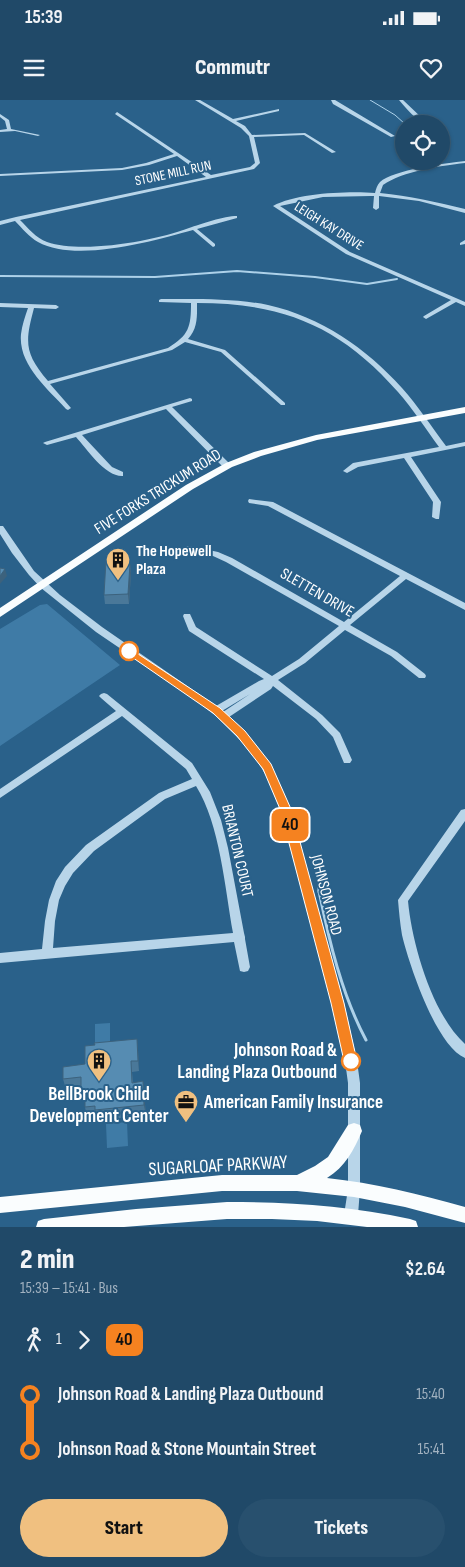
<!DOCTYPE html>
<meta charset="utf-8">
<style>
:root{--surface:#204968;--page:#28506e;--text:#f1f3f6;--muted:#a2b2c0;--line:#3d617c;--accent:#f0c080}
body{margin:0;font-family:"Sofia Sans Condensed",sans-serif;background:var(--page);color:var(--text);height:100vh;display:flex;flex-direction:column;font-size:19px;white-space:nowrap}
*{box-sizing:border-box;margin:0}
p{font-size:16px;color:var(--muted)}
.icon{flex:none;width:28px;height:28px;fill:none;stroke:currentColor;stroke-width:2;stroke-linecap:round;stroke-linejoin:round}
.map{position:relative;height:1127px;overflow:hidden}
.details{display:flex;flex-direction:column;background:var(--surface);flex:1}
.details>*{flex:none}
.badge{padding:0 10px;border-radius:8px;font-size:18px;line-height:32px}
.tools{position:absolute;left:395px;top:15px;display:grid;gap:10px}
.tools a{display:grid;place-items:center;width:55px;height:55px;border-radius:50%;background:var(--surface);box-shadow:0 1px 4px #0004,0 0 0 1px var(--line);font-size:25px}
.map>.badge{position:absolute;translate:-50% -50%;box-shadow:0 0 0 2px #fff}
.legs{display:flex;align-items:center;gap:8px;height:55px;padding:0 20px;font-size:16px}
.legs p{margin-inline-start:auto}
.overview{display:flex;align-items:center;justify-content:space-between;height:85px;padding:0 20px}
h1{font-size:28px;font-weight:800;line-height:38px}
.cta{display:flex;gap:10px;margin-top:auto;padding:10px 20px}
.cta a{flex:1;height:58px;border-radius:30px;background:var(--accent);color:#111;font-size:20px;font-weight:800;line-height:58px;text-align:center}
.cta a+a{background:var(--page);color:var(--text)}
ul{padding:0 20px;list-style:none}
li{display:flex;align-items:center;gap:18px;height:55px;font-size:19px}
li i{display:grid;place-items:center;width:8px;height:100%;margin:0 6px;background:currentColor}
li i::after{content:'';width:12px;height:12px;margin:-6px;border:4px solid;border-radius:50%;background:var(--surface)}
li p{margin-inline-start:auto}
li:first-child i{background:linear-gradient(#0000 50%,currentColor 0)}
li:last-child i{background:linear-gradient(currentColor 50%,#0000 0)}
.status{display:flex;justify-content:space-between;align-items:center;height:35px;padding:0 25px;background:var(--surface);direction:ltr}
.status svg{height:14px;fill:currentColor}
header{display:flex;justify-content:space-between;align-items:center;height:65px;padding:0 20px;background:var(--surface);font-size:22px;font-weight:800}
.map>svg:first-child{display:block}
</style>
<div class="status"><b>15:39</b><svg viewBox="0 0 49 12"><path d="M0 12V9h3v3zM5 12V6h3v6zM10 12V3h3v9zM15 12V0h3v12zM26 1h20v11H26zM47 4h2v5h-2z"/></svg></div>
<header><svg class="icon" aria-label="menu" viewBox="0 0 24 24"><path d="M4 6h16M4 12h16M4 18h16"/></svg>Commutr<svg class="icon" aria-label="heart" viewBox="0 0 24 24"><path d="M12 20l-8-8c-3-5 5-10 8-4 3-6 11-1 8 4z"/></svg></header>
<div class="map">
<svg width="465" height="1127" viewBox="0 0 465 1127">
<rect width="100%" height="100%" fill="#2a618a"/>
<path fill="#3f7ba6" d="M 47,504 L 120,565 L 0,646 L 0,529 L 40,505 Z
M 110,923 L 110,948 L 95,952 L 95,924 Z
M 127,1022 L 128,1046 L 107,1048 L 106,1024 Z"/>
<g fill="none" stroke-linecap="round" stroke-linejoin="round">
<path stroke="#add1e9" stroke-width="1" d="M 370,0 L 395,15 L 405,24
M 441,41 L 445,43"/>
<path stroke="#add1e9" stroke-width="2" d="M 0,176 L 155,177 L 237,171 L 315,177 L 367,184 L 397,179"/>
<path stroke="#add1e9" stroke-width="2.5" d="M 318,780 L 319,793"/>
<path stroke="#add1e9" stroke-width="3" d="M 319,791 C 329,841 342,895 366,940"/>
<path fill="#b8d5e9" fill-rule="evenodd" d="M 195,0 L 200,0 L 233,19 L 279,9 L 279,11 L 236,21 L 245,26 L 252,35 L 305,33 L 336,52 L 332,53 L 304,35 L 254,37 L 260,63 L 254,69 L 20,120 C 28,128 36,138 47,142 C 83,154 154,141 189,128 C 201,124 224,116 237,116 L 237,118 L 197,129 L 215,144 L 215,146 L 213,147 L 193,130 C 153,141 76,163 38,142 C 29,137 22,128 15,121 L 0,125 L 0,121 L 16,117 L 206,77 L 177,56 L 149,65 L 122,70 L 0,76 L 0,74 L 122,68 L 146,63 L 174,54 L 115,14 L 117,12 L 211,75 L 250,67 L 255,63 L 249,36 L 241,28 Z
M 331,0 L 335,0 L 395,36 L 391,37 L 333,4 Z
M 399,0 L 403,0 L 423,19 L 432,24 C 418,24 408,10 399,0 Z
M 0,14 L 9,20 L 11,29 L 40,35 L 38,36 L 15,31 L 0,32 L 0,30 L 7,29 L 5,21 L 0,17 Z
M 465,61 L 465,63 C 440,66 403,71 383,85 L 380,93 C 409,96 437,102 465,109 L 465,113 L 419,101 L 379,96 L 379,108 L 376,110 L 373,108 L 374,96 L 371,96 L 323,97 L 280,106 L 350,152 L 465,202 L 465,206 L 456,202 L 426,219 L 423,217 L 424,216 L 451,200 L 346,154 L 273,106 C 297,93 348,91 375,93 C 376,89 377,85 380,82 C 393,70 446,63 465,61 Z
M 465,140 L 465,144 L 460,145 L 460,143 Z
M 161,199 C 196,199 233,198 268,205 C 321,217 366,248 402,288 C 418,306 431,326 446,346 L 465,342 L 465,346 L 411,357 L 441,402 L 439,419 L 436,419 L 432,417 L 433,402 L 404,358 L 358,367 L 347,373 L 343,371 L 353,363 L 439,347 C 426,329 413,309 398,292 C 340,226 283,203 197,203 C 197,216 198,228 188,239 L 225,250 L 285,303 L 285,305 L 281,305 L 221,252 L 185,242 L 172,250 L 50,284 L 71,308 L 68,310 L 66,309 C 48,289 18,265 21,234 C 22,225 25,217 28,208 L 0,207 L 0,203 L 56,205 L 59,207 L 56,209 L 34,208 C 25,242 24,253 48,281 L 168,248 C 189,235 191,227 191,203 L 159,202 L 159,200 Z
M 190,298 L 192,299 L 192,301 L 172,307 L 230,364 L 230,368 L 224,368 L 166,309 L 82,335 L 112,367 L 123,372 L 123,376 C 105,377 87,349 76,337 L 47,345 L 43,343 L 45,342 Z
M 249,399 L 273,402 L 465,503 L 465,510 L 406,479 L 350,525 L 397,552 L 425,574 L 426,576 L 425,578 L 419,578 L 391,556 L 345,530 L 305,563 L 278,580 L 322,615 L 340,633 L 352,660 L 350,663 L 344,663 L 333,637 L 316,619 L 273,586 L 271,589 L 229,617 C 260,644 276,671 290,709 L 344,903 L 357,961 L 360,983 L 360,1089 L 358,1115 L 356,1120 L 351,1122 L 346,1120 L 344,1115 L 348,1089 L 348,983 L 345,961 L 332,903 L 280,709 L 267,677 L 251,651 L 217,617 L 193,598 L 96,532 L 41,488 L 29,475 L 12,453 L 0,434 L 0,426 L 3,426 L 34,471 L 60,495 L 102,527 L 216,606 L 259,581 L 264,579 L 189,531 L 183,516 L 184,514 L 190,514 L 196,527 L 272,576 L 299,559 L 339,526 L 226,462 L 213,456 L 187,450 L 186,448 L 187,446 L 190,446 L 218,452 L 232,458 L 344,522 L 400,476 L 268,406 L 249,403 L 248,401 ZM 250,594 L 223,612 L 222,611 Z
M 104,593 L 107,594 L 192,663 L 210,692 L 221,720 L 228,748 L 244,833 L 245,837 L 245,839 L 250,867 L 248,871 L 244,872 L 240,871 L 234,842 L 0,863 L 0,853 L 42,849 L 45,821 L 49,800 L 56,781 L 65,767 L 86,745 L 159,693 L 192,679 L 186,669 L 122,616 L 0,698 L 0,689 L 116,611 L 101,598 L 99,596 L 101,594 ZM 196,686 C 220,724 225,789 233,833 L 53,848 L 55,821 L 59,800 L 65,786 L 73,773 L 94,751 L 165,699 Z
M 465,709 L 465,721 L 408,801 C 412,844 432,914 465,944 L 465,958 C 436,946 409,864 402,835 C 400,823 399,812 398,800 L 461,710 Z"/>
<path fill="#fafdfe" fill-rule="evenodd" d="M 465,307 L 465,313 L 317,340 L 261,356 L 232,367 L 193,389 L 0,517 L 0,508 L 186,385 L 226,363 L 254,352 L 316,335 Z
M 354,1023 L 360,1025 L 362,1031 C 354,1050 345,1067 327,1078 C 374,1083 419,1094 465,1107 L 465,1123 L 405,1107 L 354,1097 L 297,1091 L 222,1091 L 0,1113 L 0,1097 L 222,1075 L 297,1075 L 315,1066 L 328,1057 L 348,1025 Z
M 227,1102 C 290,1102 348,1106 410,1119 L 416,1121 L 418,1127 L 367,1127 L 317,1121 L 272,1119 L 227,1119 L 124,1127 L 36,1127 L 38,1121 L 44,1119 L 136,1109 Z"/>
</g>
<path fill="#4a7899" d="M 122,464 L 130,464 L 131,473 L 129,504 L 105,504 L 104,495 Z
M 138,950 L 139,971 L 132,972 L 133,982 L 144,992 L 146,1016 L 97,1020 L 97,1016 L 87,1017 L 85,1007 L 85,1000 L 83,1000 L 81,988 L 66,989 L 63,979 L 85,964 Z"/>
<path fill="#3c627d" d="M 130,464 L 131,473 L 129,504 L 128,494 Z
M 5,469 L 7,476 L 0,484 L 0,476 Z
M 137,939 L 138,950 L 139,971 L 138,961 Z
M 143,981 L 144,992 L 146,1016 L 144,1005 Z"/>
<path fill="#568cb2" stroke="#3c627d" d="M 121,459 L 121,464 L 130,464 L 128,494 L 104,495 L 106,460 Z
M 0,468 L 5,469 L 0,476 Z
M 137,939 L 138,961 L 131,961 L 132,983 L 143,981 L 144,1005 L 95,1010 L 95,1006 L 85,1007 L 85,989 L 81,990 L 81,977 L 63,979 L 63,967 L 85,964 L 85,946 L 95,945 L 94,943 Z"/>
<path fill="#f58220" stroke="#fff" d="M 129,548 L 220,608 L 245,631 L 271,664 L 291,709 L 344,903 L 357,961 L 356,965 L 351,967 L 346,965 L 344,961 L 331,903 L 280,709 L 263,669 L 237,636 L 213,613 L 126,553 L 126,549 Z"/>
<defs>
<symbol id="building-pin" viewBox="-11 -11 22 30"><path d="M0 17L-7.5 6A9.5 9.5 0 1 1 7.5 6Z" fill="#f0c080" stroke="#2a618a"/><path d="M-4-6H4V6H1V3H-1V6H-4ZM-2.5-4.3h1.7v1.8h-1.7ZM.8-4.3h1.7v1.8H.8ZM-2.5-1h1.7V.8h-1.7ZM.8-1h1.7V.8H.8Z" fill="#111"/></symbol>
<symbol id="office-pin" viewBox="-11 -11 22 30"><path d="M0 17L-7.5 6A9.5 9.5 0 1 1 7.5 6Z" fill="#f0c080" stroke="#2a618a"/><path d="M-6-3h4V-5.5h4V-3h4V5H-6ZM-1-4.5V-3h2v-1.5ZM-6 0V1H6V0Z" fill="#111"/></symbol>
</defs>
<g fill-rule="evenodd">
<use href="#building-pin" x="104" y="446" width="28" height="38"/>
<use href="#building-pin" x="85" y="947" width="28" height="38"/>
<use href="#office-pin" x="172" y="988" width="28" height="38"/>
</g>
<g fill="#fff" stroke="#f58220" stroke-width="2.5">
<circle cx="129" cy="551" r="9"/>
<circle cx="351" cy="961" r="9"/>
</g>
<g text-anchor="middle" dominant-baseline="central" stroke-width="4" stroke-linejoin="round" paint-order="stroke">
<g font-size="14" fill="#fff" stroke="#2a618a">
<text transform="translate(173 73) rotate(-12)">STONE MILL RUN</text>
<text transform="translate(329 126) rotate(32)">LEIGH KAY DRIVE</text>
</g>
<g font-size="16" fill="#fff" stroke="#2a618a">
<text transform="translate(158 392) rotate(-32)">FIVE FORKS TRICKUM ROAD</text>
<text transform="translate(317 493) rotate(30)">SLETTEN DRIVE</text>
<text transform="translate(237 751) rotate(77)">BRIANTON COURT</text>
<text transform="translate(326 795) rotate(75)">JOHNSON ROAD</text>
</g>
<g font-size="16" font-weight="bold" fill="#fff" stroke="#2a618a" text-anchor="start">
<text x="136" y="451">The Hopewell<tspan x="136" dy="18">Plaza</tspan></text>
</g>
<g font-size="19" font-weight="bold" fill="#fff" stroke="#2a618a" text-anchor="end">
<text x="337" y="950">Johnson Road &amp;<tspan x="337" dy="22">Landing Plaza Outbound</tspan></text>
</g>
<g font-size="19" font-weight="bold" fill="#fff" stroke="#2a618a">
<text x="99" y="994">BellBrook Child<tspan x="99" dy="22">Development Center</tspan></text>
<text x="204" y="1002" text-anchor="start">American Family Insurance</text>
</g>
<g font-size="19" fill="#fff" stroke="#2a618a">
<text transform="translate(218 1066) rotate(-3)">SUGARLOAF PARKWAY</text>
</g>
</g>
</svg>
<div class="tools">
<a><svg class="icon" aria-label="locate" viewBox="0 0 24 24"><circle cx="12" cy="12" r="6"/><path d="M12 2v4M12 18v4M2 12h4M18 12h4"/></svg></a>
</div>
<b class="badge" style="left:290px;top:725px;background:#f58220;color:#111">40</b>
</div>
<section class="details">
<div class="overview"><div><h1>2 min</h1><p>15:39 – 15:41 · Bus</p></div><b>$2.64</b></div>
<div class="legs"><svg class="icon" aria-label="walk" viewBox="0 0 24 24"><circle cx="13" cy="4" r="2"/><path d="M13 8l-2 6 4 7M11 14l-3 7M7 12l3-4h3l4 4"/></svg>1<svg class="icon" aria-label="forward" viewBox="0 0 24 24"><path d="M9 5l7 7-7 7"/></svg><b class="badge" style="background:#f58220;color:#111">40</b></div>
<ul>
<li><i style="color:#f58220"></i><b>Johnson Road &amp; Landing Plaza Outbound</b><p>15:40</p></li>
<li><i style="color:#f58220"></i><b>Johnson Road &amp; Stone Mountain Street</b><p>15:41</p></li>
</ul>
<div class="cta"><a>Start</a><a>Tickets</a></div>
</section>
